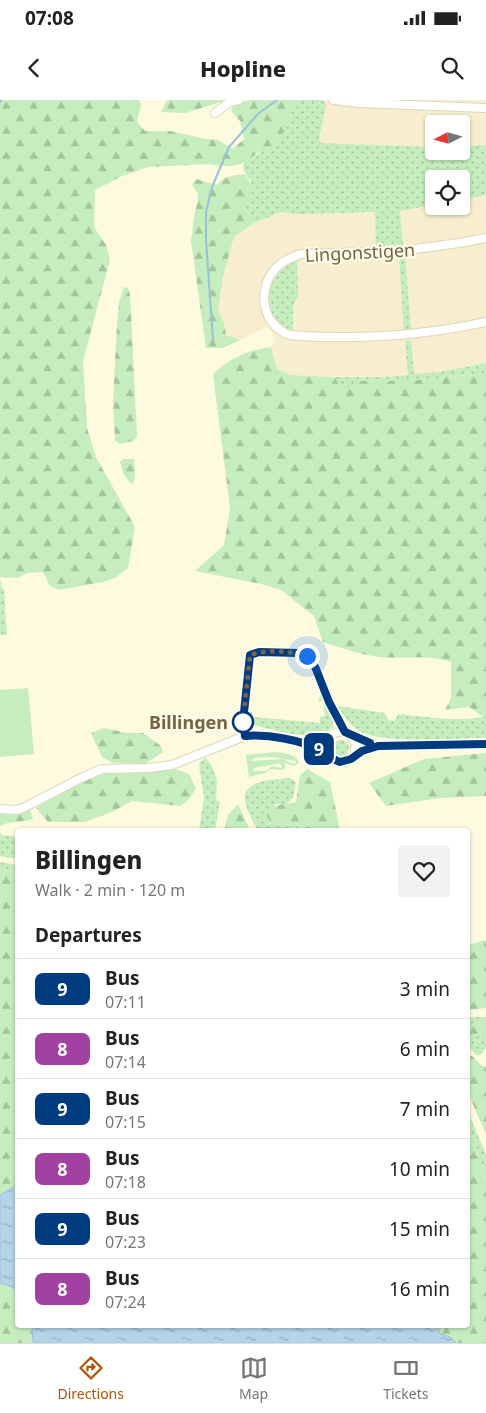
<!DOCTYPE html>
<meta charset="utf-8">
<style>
:root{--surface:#fff;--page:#f2f2f2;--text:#222;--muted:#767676;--line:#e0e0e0;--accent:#b45309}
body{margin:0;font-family:"Noto Sans",sans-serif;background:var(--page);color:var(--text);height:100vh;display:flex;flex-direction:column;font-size:19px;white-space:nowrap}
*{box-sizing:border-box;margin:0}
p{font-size:16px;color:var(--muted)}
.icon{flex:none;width:28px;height:28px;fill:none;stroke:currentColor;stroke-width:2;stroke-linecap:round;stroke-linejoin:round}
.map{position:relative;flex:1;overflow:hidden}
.side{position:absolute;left:15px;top:728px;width:455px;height:500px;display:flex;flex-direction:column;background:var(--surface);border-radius:5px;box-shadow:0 1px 4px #0004}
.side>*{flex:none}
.badge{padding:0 10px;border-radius:8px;font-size:18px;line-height:32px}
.needle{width:32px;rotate:264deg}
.controls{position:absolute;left:425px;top:15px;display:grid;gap:10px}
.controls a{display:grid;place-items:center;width:45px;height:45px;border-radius:5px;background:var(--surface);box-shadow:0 1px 4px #0004;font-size:25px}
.you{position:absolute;width:25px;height:25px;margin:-12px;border:4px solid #fff;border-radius:50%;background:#1a73e8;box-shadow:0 0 0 8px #1a73e833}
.map>.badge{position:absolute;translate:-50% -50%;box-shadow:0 0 0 2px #fff}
h2{padding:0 20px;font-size:19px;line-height:45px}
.round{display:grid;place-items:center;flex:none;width:52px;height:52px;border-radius:5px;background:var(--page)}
.overview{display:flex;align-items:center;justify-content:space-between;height:85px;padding:0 20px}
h1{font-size:24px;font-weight:800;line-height:38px}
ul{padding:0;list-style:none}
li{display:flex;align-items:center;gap:15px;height:60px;padding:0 20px;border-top:1px solid var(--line)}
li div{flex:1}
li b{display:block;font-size:19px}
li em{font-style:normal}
li .badge{min-width:55px;font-weight:700;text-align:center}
.status{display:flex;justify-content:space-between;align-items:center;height:35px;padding:0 25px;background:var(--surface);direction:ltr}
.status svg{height:14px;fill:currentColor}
header{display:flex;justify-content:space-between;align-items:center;height:65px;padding:0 20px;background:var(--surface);font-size:22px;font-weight:800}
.dock{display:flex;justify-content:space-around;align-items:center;height:70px;border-top:1px solid var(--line);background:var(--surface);font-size:14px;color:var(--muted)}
.dock a{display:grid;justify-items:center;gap:2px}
.dock .selected{color:var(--accent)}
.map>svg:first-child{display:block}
</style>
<div class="status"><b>07:08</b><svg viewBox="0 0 49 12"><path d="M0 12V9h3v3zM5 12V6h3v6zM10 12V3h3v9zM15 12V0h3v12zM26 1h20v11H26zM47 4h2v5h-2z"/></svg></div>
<header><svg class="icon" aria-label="back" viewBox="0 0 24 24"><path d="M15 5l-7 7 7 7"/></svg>Hopline<svg class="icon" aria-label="search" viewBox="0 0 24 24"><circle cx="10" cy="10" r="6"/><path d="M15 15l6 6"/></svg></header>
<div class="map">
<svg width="486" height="1243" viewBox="0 0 486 1243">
<defs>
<pattern id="green-dots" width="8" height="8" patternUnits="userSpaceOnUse" patternTransform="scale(1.25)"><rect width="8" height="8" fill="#c5edbe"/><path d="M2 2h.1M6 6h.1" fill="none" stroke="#a5c49c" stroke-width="1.8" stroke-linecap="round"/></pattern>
<pattern id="forest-firs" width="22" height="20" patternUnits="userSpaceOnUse" patternTransform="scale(1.25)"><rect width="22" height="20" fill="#c5edbe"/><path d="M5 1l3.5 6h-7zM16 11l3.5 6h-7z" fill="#a5c49c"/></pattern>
<pattern id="water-ripples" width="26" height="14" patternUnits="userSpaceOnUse" patternTransform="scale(1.25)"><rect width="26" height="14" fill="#b3d4e9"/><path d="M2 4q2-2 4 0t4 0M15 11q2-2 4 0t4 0" fill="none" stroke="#96b0bf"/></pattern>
</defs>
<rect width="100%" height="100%" fill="#fefae0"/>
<path fill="#f6eece" d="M 321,0 L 486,0 L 486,45 L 461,46 L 461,24 L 434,24 L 434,47 L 320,43 L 319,40 L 323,21 Z
M 486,95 L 486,263 L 440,272 L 383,277 L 290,275 L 277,269 L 271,247 L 275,240 L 272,232 L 266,227 L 240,240 L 226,235 L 224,223 L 218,210 L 223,177 L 234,137 L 254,123 L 281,112 L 298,114 L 376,112 L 376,147 L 402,146 L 400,111 L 434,105 L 434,106 L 461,106 L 461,100 Z"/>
<path fill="url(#green-dots)" d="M 293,0 L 321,0 L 326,3 L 319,40 L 321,43 L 434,47 L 434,51 L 461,51 L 461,46 L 486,45 L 486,95 L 461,100 L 461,79 L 434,79 L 434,105 L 400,111 L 403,146 L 376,148 L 375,112 L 298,114 L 281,112 L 254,123 L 246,108 L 251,82 L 243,69 L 244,63 L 264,50 L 290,19 Z
M 399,156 L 405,156 L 411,230 L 404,231 Z
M 297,160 L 298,195 L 293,206 L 293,231 C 256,217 265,173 297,160 Z
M 411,240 L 414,274 L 440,272 L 486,263 L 486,273 L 408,281 L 360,281 L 357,287 L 340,288 L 335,277 L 383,277 L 408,275 L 405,241 Z
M 0,477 L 2,489 L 4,489 L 7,535 L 0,535 Z
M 320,596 L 323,597 L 335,621 L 332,623 L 334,627 C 311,644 279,630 253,625 L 249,617 L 249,612 L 252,612 L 253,617 L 320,623 L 320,617 L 325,616 L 323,601 L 318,601 Z
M 338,606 L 385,613 L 388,620 L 395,621 L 398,614 C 427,617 455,622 483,617 L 486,619 L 486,638 C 457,638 380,645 358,630 C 349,624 343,615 338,606 Z
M333 648a8 8 0 1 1 16 0a8 8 0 1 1-16 0Z
M 206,658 L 212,666 L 217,680 L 216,700 L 220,702 L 215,730 L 199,730 L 204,698 L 199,666 L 200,662 Z
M 290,678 L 296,682 L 293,698 L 286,704 L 276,704 L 266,714 L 270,724 L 317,726 L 318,730 L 301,730 L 300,727 L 293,730 L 257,730 C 253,720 246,710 245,700 C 241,680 277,679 290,678 Z
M 0,733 L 2,735 L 17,737 L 17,759 L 0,756 Z
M 0,762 L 17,765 L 17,772 L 14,770 L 0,771 Z
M 468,917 L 486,917 L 486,922 L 482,921 L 468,925 Z
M 486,931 L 486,948 L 480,955 L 476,955 L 468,946 L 468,937 L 471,938 Z
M 468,1012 L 486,1054 L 486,1079 L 482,1065 L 468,1031 Z"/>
<path fill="url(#forest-firs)" d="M 0,0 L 139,0 L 141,4 L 137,22 L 145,31 L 170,31 L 206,39 L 218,40 L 233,49 L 244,39 L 240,21 L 231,11 L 234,4 L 251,0 L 293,0 L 290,19 L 279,41 L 273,47 L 258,53 L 244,63 L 231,66 L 220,66 L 210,64 L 148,67 L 122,76 L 95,90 L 94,127 L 106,145 L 110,160 L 83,261 L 87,328 L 96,357 L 135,427 L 128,468 L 115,478 L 103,482 L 59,490 L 50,486 L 43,472 L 27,473 L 18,478 L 0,477 Z
M 167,0 L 222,0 L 225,1 L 185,13 L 161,12 Z
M 245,74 C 254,87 255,95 246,108 L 254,123 L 234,137 L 223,177 L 218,210 L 224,223 L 226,235 L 240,240 L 223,248 L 206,248 L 191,141 L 195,111 L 198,102 L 198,94 L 192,85 L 196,79 L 217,85 C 223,76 235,75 245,74 Z
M 124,187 L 128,188 L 130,194 L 137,336 L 134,341 L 119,344 L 115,340 L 113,300 L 117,225 L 119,203 Z
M 271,247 L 277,269 L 290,275 L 335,277 L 340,288 L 357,287 L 360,281 L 408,281 L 486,273 L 486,619 L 469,607 L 445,610 L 451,598 L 451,562 C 428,554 404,559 380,557 C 361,555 342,548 323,542 L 314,516 L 281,490 L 261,484 L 195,471 L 224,445 L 230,408 L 213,274 C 230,258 248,250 271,247 Z
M 123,359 L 134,359 L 135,376 L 133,384 C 124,379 123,372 120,362 Z
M 104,628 L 127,633 L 143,633 L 161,646 L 163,652 L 145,664 L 113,663 L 102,657 L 91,633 Z
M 486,653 L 486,696 L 440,698 L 386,706 L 369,683 L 424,659 Z
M 175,669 L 189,674 L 196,688 L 190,698 L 181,706 L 132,701 L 114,711 L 85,722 L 48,722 L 36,708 L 82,682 L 111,671 Z
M 307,669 L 330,682 L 340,730 L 318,730 L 317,726 L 271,724 L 266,714 C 273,703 284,705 296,702 L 300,675 Z
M 238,704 L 250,730 L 224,730 L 228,715 Z
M 30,710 L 33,719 C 21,723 11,720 0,726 L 0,714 L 17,715 Z
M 14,770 L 18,772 L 17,1084 L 0,1095 L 0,771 Z
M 486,840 L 486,908 L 468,910 L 468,845 Z
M 482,921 L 486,922 L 486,931 L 471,938 L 468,937 L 468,925 Z
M 468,956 L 472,956 L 481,965 L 486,967 L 486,1034 L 468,993 Z
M 468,1031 L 482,1065 L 486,1079 L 486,1243 L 456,1243 L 450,1237 L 440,1234 L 438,1225 L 468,1225 Z
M 0,1183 L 12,1187 L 17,1191 L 18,1225 L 32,1225 L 33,1243 L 0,1243 Z"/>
<path fill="#c5edbe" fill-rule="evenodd" d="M 28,588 L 34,654 L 0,657 L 0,590 Z
M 274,652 C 283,653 296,653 299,663 L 294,666 L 285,663 L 285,668 L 282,670 L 271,669 L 265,673 L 249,677 L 246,655 ZM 273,657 L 295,661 L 296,663 L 294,664 L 282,659 L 252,661 L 254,658 ZM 276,664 L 280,664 L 282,666 L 281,668 L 272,666 L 266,671 L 253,671 L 254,668 Z"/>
<path fill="url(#water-ripples)" stroke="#98c1dc" d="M 17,1085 L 17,1084 L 17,1191 L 12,1187 L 0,1183 L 0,1095 Z
M 32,1225 L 438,1225 L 440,1234 L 450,1237 L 456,1243 L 33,1243 Z"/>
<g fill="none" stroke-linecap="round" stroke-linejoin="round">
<path stroke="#98c1dc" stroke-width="2" d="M 0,2 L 2,0
M 213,240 L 206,140 L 206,112 L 212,87 L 229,47 L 258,14 L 277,0"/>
<defs>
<path id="minor" d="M 333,0 L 359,3 L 486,8
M 215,13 L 230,2 L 239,0
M 486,138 L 459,143 L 401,151 L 301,154 C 292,157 284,160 277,167 C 256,188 261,225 290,235 C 306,237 321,237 336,237 C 389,238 435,233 486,222
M 350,635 L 356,644 L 354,655 L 346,662 C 318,665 323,627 345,632 C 351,634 357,639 363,641 C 368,643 373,644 377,646
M 245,636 L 243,622 L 250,555 C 266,550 299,550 312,561 L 329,602 L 345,632
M 307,644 L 330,637
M 354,655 L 377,646 L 486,644
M 0,709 L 17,710 L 25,707 L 83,677 L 102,669 L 149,668 L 172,665 L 245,636 C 273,634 302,642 327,653"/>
</defs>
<use href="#minor" stroke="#e1d5b8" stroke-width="10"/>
<use href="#minor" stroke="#fff" stroke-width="8"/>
</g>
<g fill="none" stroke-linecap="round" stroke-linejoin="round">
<defs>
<path id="line" d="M 370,643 L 345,632 L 329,602 L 316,569 L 312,561 L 307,556 L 298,553 L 259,552 L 250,555 L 243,622 L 245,636 C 270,634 299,640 321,650 C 329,654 332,660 340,662 L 351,659 L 362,651 L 378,646 L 486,644"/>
</defs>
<use href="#line" stroke="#fff" stroke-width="11"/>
<use href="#line" stroke="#003b80" stroke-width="8"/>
<path stroke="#776345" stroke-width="5" stroke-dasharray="0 9" d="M 243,622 L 250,555 C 266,549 290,551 307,556"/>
</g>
<circle fill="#fff" stroke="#003b80" stroke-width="2.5" cx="243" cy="622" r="10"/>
<g text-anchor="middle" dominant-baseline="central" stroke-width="4.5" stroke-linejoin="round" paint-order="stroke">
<g font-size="18" fill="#776345" stroke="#fffce8">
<text transform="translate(360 152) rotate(-3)">Lingonstigen</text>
</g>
<g font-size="18" font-weight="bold" fill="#776345" stroke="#fffce8" text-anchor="end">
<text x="228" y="622">Billingen</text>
</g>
</g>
</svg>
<div class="controls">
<a><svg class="needle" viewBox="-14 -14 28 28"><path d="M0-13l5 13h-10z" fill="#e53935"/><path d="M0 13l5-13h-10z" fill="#767676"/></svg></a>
<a><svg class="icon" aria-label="locate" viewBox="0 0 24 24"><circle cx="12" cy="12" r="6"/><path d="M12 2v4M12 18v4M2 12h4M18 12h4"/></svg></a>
</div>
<div class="you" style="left:307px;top:556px"></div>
<b class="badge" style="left:319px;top:649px;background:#003b80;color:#fff">9</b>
<section class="side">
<div class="overview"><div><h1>Billingen</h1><p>Walk · 2 min · 120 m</p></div><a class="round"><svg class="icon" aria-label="heart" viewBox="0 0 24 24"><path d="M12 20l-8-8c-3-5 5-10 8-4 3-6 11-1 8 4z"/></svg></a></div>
<h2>Departures</h2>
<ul>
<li><span class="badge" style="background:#003b80;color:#fff">9</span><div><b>Bus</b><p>07:11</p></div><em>3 min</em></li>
<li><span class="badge" style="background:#a142a2;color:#fff">8</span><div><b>Bus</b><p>07:14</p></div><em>6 min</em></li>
<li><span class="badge" style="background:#003b80;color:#fff">9</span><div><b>Bus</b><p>07:15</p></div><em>7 min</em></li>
<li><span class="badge" style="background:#a142a2;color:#fff">8</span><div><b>Bus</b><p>07:18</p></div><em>10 min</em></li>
<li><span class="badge" style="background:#003b80;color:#fff">9</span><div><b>Bus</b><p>07:23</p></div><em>15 min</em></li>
<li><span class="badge" style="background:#a142a2;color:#fff">8</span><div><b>Bus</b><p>07:24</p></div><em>16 min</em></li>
</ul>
</section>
</div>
<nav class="dock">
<a class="selected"><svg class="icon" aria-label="directions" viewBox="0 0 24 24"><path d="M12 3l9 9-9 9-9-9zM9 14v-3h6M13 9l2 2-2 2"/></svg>Directions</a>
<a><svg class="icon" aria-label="map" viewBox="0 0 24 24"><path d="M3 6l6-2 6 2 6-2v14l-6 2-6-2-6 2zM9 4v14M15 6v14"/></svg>Map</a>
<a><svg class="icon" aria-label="tickets" viewBox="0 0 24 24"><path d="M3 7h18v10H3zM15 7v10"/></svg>Tickets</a>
</nav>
